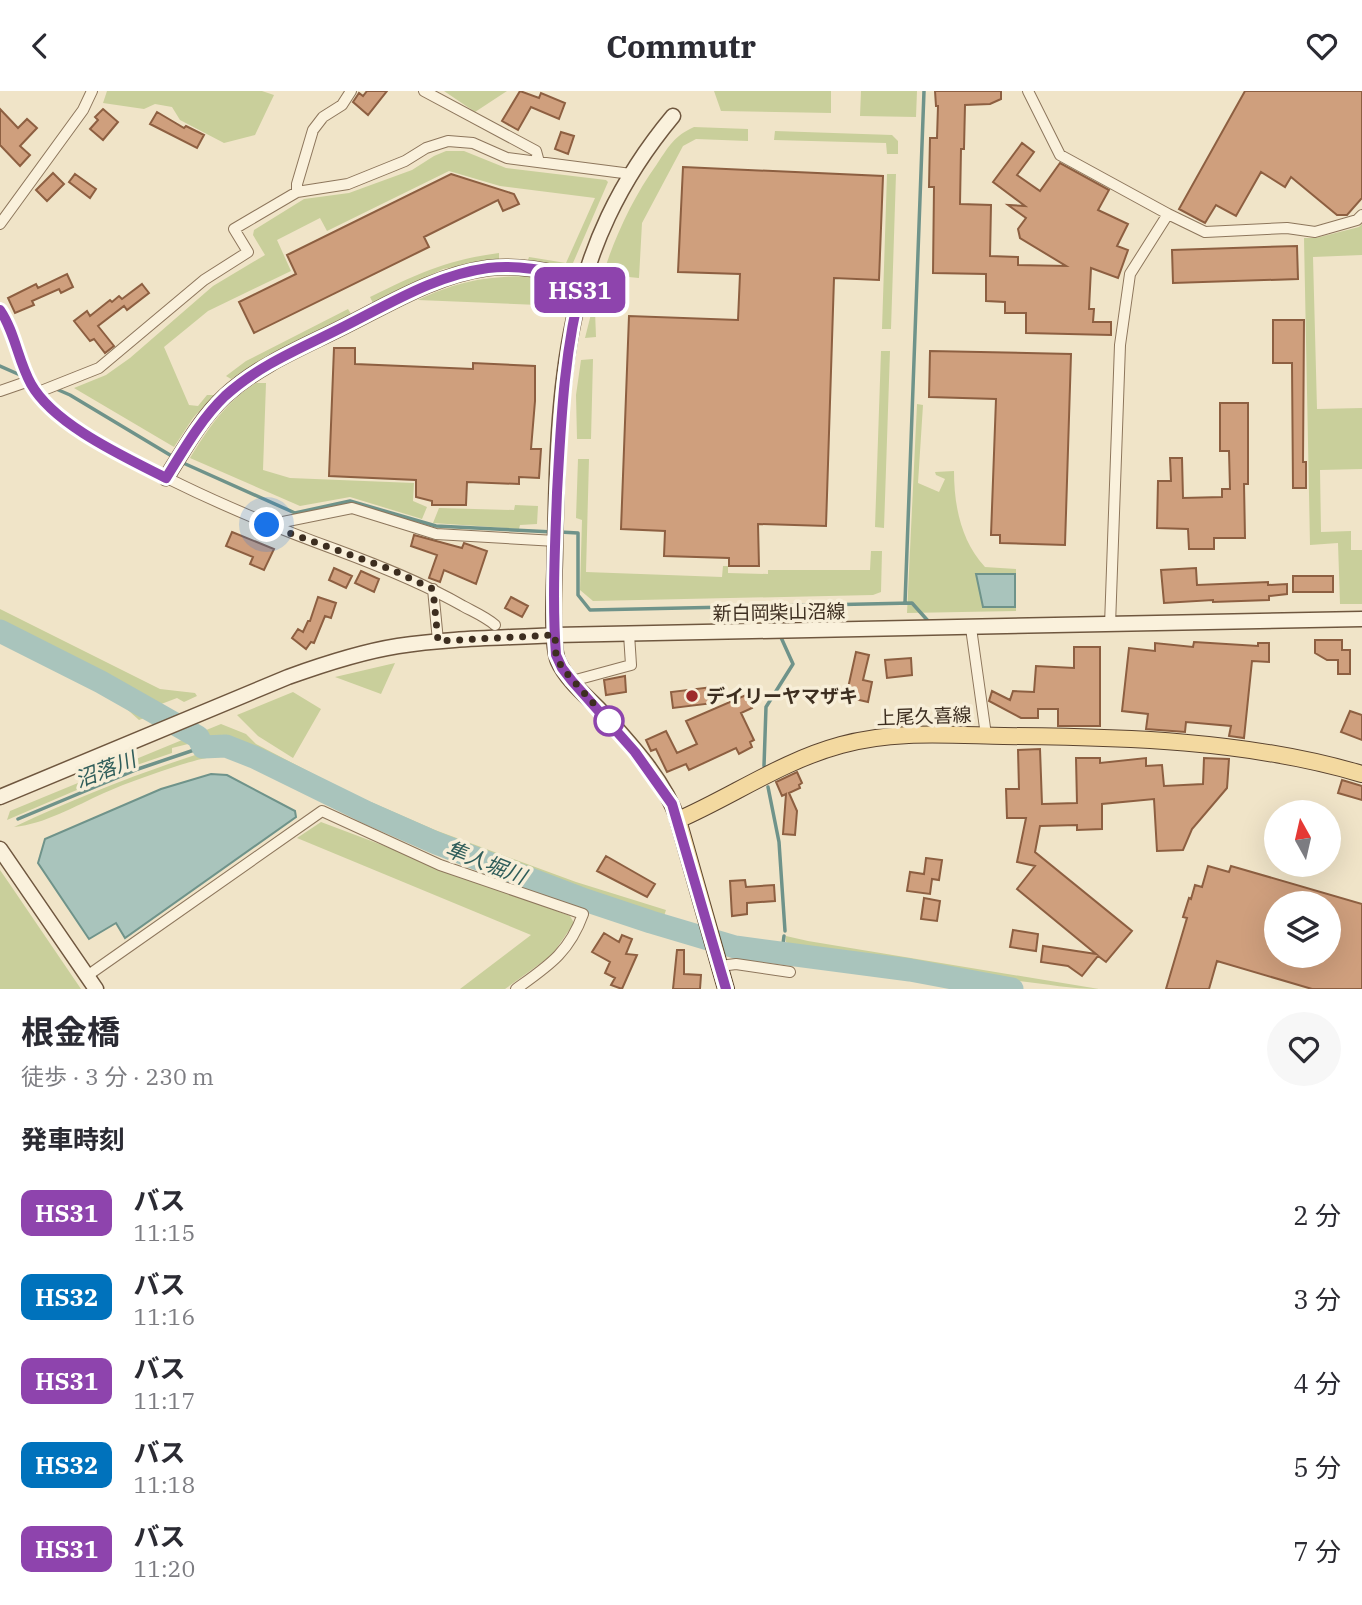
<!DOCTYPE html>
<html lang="ja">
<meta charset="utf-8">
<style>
:root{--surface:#fff;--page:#f7f7f7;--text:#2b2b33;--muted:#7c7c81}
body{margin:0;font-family:"IBM Plex Serif","Noto Sans JP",serif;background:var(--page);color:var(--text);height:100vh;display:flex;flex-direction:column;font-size:26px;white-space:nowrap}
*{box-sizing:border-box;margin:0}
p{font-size:23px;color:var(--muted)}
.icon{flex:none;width:38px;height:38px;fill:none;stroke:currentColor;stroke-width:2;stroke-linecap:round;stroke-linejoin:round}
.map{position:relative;height:898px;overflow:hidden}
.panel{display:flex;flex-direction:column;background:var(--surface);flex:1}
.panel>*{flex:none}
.badge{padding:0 14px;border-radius:10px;font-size:24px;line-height:46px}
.needle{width:46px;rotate:352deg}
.buttons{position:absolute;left:1264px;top:709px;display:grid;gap:14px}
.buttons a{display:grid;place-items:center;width:77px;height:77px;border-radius:50%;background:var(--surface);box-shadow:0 7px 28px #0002;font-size:35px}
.you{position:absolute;width:35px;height:35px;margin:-18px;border:5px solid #fff;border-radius:50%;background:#1a73e8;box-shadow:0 0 0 10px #1a73e833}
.map>.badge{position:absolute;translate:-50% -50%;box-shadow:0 0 0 4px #fff}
h2{padding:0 21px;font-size:26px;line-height:63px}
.round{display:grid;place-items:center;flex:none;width:74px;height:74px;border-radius:37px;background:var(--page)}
.headline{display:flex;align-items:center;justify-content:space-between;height:119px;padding:0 21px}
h1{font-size:33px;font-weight:700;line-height:52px}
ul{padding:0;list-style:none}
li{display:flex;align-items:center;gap:21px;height:84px;padding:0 21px}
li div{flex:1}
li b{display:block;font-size:26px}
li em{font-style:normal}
li .badge{min-width:77px;font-weight:700;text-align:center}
header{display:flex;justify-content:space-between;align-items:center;height:91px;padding:0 21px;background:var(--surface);font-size:32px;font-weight:700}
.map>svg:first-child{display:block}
</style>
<header><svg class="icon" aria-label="back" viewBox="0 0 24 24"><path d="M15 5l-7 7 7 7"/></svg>Commutr<svg class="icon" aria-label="heart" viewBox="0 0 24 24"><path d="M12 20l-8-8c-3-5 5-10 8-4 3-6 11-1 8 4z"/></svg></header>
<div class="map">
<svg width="1362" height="898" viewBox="0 0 1362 898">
<rect width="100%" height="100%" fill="#f0e4c8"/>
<path fill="#c9cf9b" d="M 107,0 L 262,0 L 274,4 L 255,44 L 224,52 L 180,29 L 172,16 L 155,13 L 144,18 L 103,12 Z
M 444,0 L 507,0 L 475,21 Z
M 714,0 L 831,0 L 831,22 L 721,20 Z
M 861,0 L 917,0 L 916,26 L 860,25 Z
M 694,36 L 748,38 L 748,50 L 696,48 L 683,55 L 642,132 L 639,187 L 608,184 L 601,213 L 595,220 L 596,246 L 585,247 C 600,185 619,126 657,73 C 669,55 674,45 694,36 Z
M 775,40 L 892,44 L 898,50 L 898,63 L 887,63 L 886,52 L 774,49 Z
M 446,60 L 464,60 L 506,77 L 606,89 L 608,91 L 573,172 L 566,176 L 528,169 L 529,166 L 566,172 L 595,107 L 500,95 L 449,80 L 327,140 L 320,127 L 277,149 L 291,180 L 208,220 L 164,256 L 189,314 L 198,315 L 207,304 L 214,304 L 193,327 L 174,356 L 74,297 L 106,284 L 130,267 L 213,195 L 265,164 L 253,144 L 254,139 L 304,108 L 349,102 L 412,79 L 434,65 Z
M 887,83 L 896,83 L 891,238 L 882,238 Z
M 1362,133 L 1362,164 L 1313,166 L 1317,318 L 1362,317 L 1362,378 L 1320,379 L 1321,441 L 1351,440 L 1351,459 L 1362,459 L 1362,513 L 1340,513 L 1338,452 L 1310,454 L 1304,147 L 1316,147 L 1359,136 Z
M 499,162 L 499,168 L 443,178 L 373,212 L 370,206 C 417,183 446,169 499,162 Z
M 525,185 L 559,192 L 566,206 L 564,215 L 418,209 C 456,191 483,186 525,185 Z
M 348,218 L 351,223 L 268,264 L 231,288 L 226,285 L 246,270 Z
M 881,260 L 890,260 L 884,437 L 875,436 Z
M 593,268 L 591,348 L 577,348 L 576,304 L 581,269 Z
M 256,292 L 266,292 L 263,379 L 290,387 L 414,392 L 413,410 L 427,416 L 422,428 L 350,406 L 300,415 L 190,367 C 209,336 226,311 256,292 Z
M 917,313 L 923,314 L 918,392 L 939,401 L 945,388 L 936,384 L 935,381 L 954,380 C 954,415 961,450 985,476 L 1016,478 L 1016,520 L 907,522 Z
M 578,368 L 589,368 L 586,481 L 722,486 L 723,475 L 728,475 L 728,482 L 768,483 L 768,479 L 870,479 L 871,460 L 882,460 L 881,501 L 873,504 L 593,510 L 580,499 L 582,429 L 576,427 Z
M 515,414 L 538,415 L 537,433 L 520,434 L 519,438 L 433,432 L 439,417 L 514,419 Z
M 0,518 L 160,598 L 195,602 L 197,605 L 184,611 L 177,607 L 156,615 L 110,589 L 0,535 Z
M 0,543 L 118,604 L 147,626 L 139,629 L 110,603 L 0,548 Z
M 395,572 L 381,603 L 335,586 Z
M 293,601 L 321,618 L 293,667 L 258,645 L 237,624 Z
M 221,633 L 246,643 L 256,653 L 348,701 L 435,739 L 576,791 L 666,819 L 664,825 L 448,753 L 367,716 L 258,659 L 225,649 L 208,652 L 199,642 Z
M 187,647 L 192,652 L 172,657 L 172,662 L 128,677 L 7,729 L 10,720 Z
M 213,658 L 227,658 L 291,686 L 413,748 L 483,776 L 660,836 L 660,843 L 447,768 L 340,720 L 238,667 C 217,662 200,668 180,674 C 155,682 129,691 104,702 C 75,715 45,733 14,736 C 79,705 145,680 213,658 Z
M 321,731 L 570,825 L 574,832 L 552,864 L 505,898 L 460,898 L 531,844 L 297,747 Z
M 0,779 L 9,792 L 81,898 L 0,898 Z
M 786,845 L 808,850 L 1099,898 C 1072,898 1046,893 1019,890 C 943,880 867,865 790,853 L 786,851 Z"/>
<path fill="#a9c4bc" stroke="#6f938a" stroke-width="2" d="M 976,483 L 1015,483 L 1015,516 L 983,516 Z
M 211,683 L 227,684 L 295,720 L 296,726 L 125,847 L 116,832 L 89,848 L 38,772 L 45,748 L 161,698 Z"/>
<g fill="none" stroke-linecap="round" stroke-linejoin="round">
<path stroke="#6f938a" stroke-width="3.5" d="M 0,275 L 27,287
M 54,297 L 70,304 L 175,367
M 181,371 L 295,422 L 350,410 L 436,435 L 553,441
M 560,441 L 578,442 L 578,504 L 590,519 L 912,512 L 929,531
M 905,512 L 924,0
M 766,515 L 776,535
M 764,675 L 766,616 L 793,573 L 779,542
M 768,696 L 779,751 L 785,840
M 18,728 L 138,678 L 203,656
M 782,862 L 784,845"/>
<path stroke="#a9c4bc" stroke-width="23" d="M 0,540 L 101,591 L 198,646 L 203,656 L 226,655 L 254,666 L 368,722 L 436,752 L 585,809 L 651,831 L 735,856 L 910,879 L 1012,898"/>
</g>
<path fill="#cf9f7d" stroke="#8d5f41" stroke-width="2" fill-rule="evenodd" d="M 367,0 L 387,0 L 368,24 L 353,11 L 359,2 L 363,5 Z
M 520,0 L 539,7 L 541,2 L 565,12 L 559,28 L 531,16 L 518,39 L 502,30 Z
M 935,0 L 1001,0 L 1001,8 L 990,13 L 965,14 L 964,58 L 961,58 L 960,113 L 991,114 L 990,165 L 1018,166 L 1018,174 L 1066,175 L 1020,147 L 1018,138 L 1026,127 L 1008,114 L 1025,115 L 993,91 L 1022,52 L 1034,61 L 1017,84 L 1040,100 L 1060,72 L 1109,99 L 1098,119 L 1128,133 L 1117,155 L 1128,159 L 1118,187 L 1091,177 L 1089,218 L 1094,218 L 1093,231 L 1111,231 L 1111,244 L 1026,242 L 1026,222 L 1005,222 L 1005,211 L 986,210 L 986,183 L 933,182 L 934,96 L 929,96 L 930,47 L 937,47 L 938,15 L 936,15 Z
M 1245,0 L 1362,0 L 1362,107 L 1347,124 L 1337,124 L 1291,86 L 1285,96 L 1261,81 L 1236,125 L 1216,114 L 1205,132 L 1179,118 Z
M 0,18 L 18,37 L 27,28 L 37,37 L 20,55 L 30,64 L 20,75 L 0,54 Z
M 103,18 L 118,31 L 103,49 L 90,38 L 98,29 L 95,26 Z
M 157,21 L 184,37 L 186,35 L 204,44 L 197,57 L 150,33 Z
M 561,41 L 574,45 L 568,63 L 555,58 Z
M 683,76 L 883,85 L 879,189 L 834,187 L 826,435 L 758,433 L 759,475 L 729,475 L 729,467 L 664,465 L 665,440 L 621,438 L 629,225 L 738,229 L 740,183 L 678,181 Z
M 53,82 L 64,93 L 47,110 L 36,99 Z
M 75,83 L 96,98 L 90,107 L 69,91 Z
M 451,83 L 514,103 L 519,113 L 503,120 L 498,109 L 424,146 L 429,156 L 254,242 L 239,211 L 296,183 L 287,164 Z
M 1297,155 L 1298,188 L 1173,192 L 1172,159 Z
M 67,183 L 73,196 L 61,202 L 59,198 L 32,210 L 34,214 L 15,222 L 8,207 L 36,193 L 38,197 Z
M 142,193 L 149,202 L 127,219 L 124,215 L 98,235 L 114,255 L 105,262 L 94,248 L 90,250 L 74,230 L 87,220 L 90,225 L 110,209 L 112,211 L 119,205 L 122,208 Z
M 1273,229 L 1304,229 L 1303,371 L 1306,371 L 1306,397 L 1293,397 L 1292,272 L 1273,272 Z
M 334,257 L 355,257 L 355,273 L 473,278 L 473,272 L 535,275 L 535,310 L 531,358 L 541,358 L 539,387 L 519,386 L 519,393 L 467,391 L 466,414 L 432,414 L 432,410 L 416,406 L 416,389 L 329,385 Z
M 930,260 L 1071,263 L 1065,454 L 1000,452 L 1000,444 L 991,444 L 996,308 L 929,306 Z
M 1220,312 L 1248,312 L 1248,393 L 1244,393 L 1245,447 L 1214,447 L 1214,458 L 1189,458 L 1188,438 L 1157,437 L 1158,390 L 1171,390 L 1170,367 L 1182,367 L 1183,407 L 1222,406 L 1222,398 L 1230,398 L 1229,360 L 1220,360 Z
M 232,441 L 274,458 L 264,479 L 250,473 L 253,466 L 226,455 Z
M 414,444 L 462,457 L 464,452 L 487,460 L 476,493 L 444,479 L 440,491 L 429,487 L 437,464 L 411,455 Z
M 334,477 L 352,485 L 346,497 L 329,489 Z
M 1196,477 L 1197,494 L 1268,491 L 1268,494 L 1287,493 L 1287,503 L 1269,505 L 1269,509 L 1213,511 L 1213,509 L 1164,512 L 1161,479 Z
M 361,480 L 379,488 L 374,501 L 355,492 Z
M 1293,485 L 1333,485 L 1333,501 L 1293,501 Z
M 318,506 L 336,512 L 331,527 L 325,525 L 314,552 L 311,551 L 306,558 L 292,547 L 298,538 L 303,541 L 308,530 L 310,530 Z
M 511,506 L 528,515 L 522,526 L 505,517 Z
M 1315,549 L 1342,549 L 1342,559 L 1350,559 L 1350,583 L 1338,583 L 1338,569 L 1327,569 L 1315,562 Z
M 1194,551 L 1258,555 L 1258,552 L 1269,552 L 1269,571 L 1252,570 L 1244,647 L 1229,645 L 1231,635 L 1186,631 L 1185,641 L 1146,638 L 1148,623 L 1122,620 L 1129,557 L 1155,560 L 1155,552 L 1193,556 Z
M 1074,556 L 1100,556 L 1100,635 L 1058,635 L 1058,618 L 1038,618 L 1038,627 L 1021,627 L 989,610 L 992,600 L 1010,609 L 1013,600 L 1034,601 L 1036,575 L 1074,577 Z
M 856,561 L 869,564 L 863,589 L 872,591 L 868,611 L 846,606 Z
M 911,567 L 912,584 L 887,587 L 885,569 Z
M 625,585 L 626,601 L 606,604 L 604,589 Z
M 712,596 L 714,612 L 673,617 L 671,601 Z
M 746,604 L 752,617 L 741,622 L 754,649 L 750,651 L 752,656 L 739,663 L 736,657 L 689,679 L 686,673 L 667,681 L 656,658 L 651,660 L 646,649 L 666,640 L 677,662 L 697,653 L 686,630 Z
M 1350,620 L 1362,624 L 1362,649 L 1341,641 Z
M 1040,658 L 1042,713 L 1077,712 L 1076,667 L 1100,667 L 1100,672 L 1146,667 L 1146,675 L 1162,674 L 1164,695 L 1203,693 L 1204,667 L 1229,668 L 1227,697 L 1192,738 L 1183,759 L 1157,760 L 1154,708 L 1102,713 L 1102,738 L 1077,739 L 1077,734 L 1040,735 L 1035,761 L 1132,840 L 1106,871 L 1098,865 L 1082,885 L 1068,875 L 1041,871 L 1043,855 L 1096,863 L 1017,798 L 1035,775 L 1017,771 L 1026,727 L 1007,727 L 1006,698 L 1019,698 L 1018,659 Z
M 797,681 L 802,692 L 799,694 L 800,697 L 789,702 L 797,720 L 795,744 L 783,743 L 786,703 L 782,705 L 776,691 Z
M 1342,689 L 1362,695 L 1362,709 L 1338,702 Z
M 606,765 L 655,793 L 647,806 L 597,780 Z
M 926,767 L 942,769 L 939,789 L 932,788 L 930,803 L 907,800 L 910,781 L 924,783 Z
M 1208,775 L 1229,781 L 1231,775 L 1362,813 L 1362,898 L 1312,898 L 1217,870 L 1209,898 L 1166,898 L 1187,827 L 1183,826 L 1189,807 L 1191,808 L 1195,794 L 1202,796 ZM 1276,812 L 1328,812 L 1328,864 L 1276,864 Z
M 745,789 L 746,796 L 774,794 L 775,810 L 747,812 L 747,823 L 732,825 L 730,790 Z
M 924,807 L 940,810 L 937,830 L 921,828 Z
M 1013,839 L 1038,843 L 1036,860 L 1010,856 Z
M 604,842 L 619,851 L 622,844 L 632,848 L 626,863 L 637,864 L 622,898 L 611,894 L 615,887 L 605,882 L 610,871 L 592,861 Z
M 677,859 L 684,859 L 684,883 L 701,884 L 700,898 L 673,898 Z"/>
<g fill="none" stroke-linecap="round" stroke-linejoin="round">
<defs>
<path id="street" d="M 424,0 L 536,60 L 539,71
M 1028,0 L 1060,64 L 1168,123 L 1205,141 L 1287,137 L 1315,141 L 1357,129 L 1362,124
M 297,101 L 297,93 L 313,39 L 323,26 L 342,14 L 351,0
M 0,133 L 83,19 L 92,0
M 0,219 C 22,250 21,291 51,318 C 72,337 98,350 122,363 C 191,402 263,432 337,459 C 380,475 423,492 463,515 C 474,521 486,526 495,534
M 0,300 L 29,290
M 36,302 L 99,277 L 204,189 L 248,161 L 234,138 L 297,101 L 348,93 L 405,70 L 426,57 L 448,50 L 473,52 L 507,67 L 631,83
M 268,434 L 352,417 L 436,443 L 556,450
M 433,498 L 438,550
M 1110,534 L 1120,254 L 1130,183 L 1168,123
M 971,537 L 986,644
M 572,590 L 631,574 L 629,543
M 720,875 L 736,873 L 790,881
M 87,885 L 322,720 L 440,774 L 583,823 C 569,862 548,875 516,898"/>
<path id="secondary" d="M 673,25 C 562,158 558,294 555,459 C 555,483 550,550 558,570 C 566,588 585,604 599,618 C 628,650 664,688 678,729
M 166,387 C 184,359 200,328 225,305 C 260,273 304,256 345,235 C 391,212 436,184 488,177 C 520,173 551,181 583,188
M 0,706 L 288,586 C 324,573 360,561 398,555 C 449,547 503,547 555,544 L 1362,528
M 0,758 L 96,898"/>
<path id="primary" d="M 726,898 L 678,729 C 733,705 782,670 841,654 C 894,639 950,644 1004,645 C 1123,646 1247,649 1362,683"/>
</defs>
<use href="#street" stroke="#8d765c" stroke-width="12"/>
<use href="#secondary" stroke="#6f573f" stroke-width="17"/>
<use href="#primary" stroke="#5b4430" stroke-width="18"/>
<use href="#street" stroke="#faf1dc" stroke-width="10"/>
<use href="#secondary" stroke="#faf1dc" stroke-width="14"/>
<use href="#primary" stroke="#f3d9a0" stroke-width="16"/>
</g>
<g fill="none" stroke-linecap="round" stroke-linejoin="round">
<defs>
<path id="line" d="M 0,219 C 15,241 18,270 31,293 C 54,334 125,366 166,387 C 184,358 201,328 225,305 C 260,273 304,256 345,235 C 391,212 436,184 488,177 C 521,173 551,181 583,188 C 564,259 561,329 557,402 C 555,456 552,510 556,564 L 562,577 L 572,590 L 635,661 L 672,713 L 726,898"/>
</defs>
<use href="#line" stroke="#fff" stroke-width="16"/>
<use href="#line" stroke="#8e44ad" stroke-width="10"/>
<path stroke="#3d2e20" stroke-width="7" stroke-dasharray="0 12.6" d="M 267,434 L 390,478 L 433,498 L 438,550 L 555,544 L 556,564 L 562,577 L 609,630"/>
</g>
<circle fill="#9e2a2b" stroke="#f7eed8" stroke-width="2.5" cx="692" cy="605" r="7"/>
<circle fill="#fff" stroke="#8e44ad" stroke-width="3.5" cx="609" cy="630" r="14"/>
<g text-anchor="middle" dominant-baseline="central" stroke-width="7" stroke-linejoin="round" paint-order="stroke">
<g font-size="19" fill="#3d2e20" stroke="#f7eed8">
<text transform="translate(779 521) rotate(-1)">新白岡柴山沼線</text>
<text transform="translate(924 625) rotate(-2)">上尾久喜線</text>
</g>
<g font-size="19" font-weight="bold" fill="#3d2e20" stroke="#f7eed8" text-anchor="start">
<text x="706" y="605">デイリーヤマザキ</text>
</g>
<g font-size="21" font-style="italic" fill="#2f5d5a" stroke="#f7eed8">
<text transform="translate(105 678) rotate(-21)">沼落川</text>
<text transform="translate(486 771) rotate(21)">隼人堀川</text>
</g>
</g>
</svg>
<div class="buttons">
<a><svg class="needle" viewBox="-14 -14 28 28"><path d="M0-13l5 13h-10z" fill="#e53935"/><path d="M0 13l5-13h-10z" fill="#7c7c81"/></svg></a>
<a><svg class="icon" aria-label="layers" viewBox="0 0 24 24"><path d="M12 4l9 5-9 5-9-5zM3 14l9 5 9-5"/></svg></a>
</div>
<div class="you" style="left:267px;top:434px"></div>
<b class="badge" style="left:580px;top:199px;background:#8e44ad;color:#fff">HS31</b>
</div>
<section class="panel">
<div class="headline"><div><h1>根金橋</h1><p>徒歩 · 3 分 · 230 m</p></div><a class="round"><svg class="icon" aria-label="heart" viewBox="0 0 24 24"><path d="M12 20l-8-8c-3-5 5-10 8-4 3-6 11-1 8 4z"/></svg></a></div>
<h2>発車時刻</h2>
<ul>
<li><span class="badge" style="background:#8e44ad;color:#fff">HS31</span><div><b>バス</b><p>11:15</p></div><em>2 分</em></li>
<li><span class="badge" style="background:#0072bc;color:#fff">HS32</span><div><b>バス</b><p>11:16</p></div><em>3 分</em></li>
<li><span class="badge" style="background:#8e44ad;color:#fff">HS31</span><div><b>バス</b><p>11:17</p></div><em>4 分</em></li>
<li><span class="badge" style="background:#0072bc;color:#fff">HS32</span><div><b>バス</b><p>11:18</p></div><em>5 分</em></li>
<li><span class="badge" style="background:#8e44ad;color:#fff">HS31</span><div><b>バス</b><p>11:20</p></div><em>7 分</em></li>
</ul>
</section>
